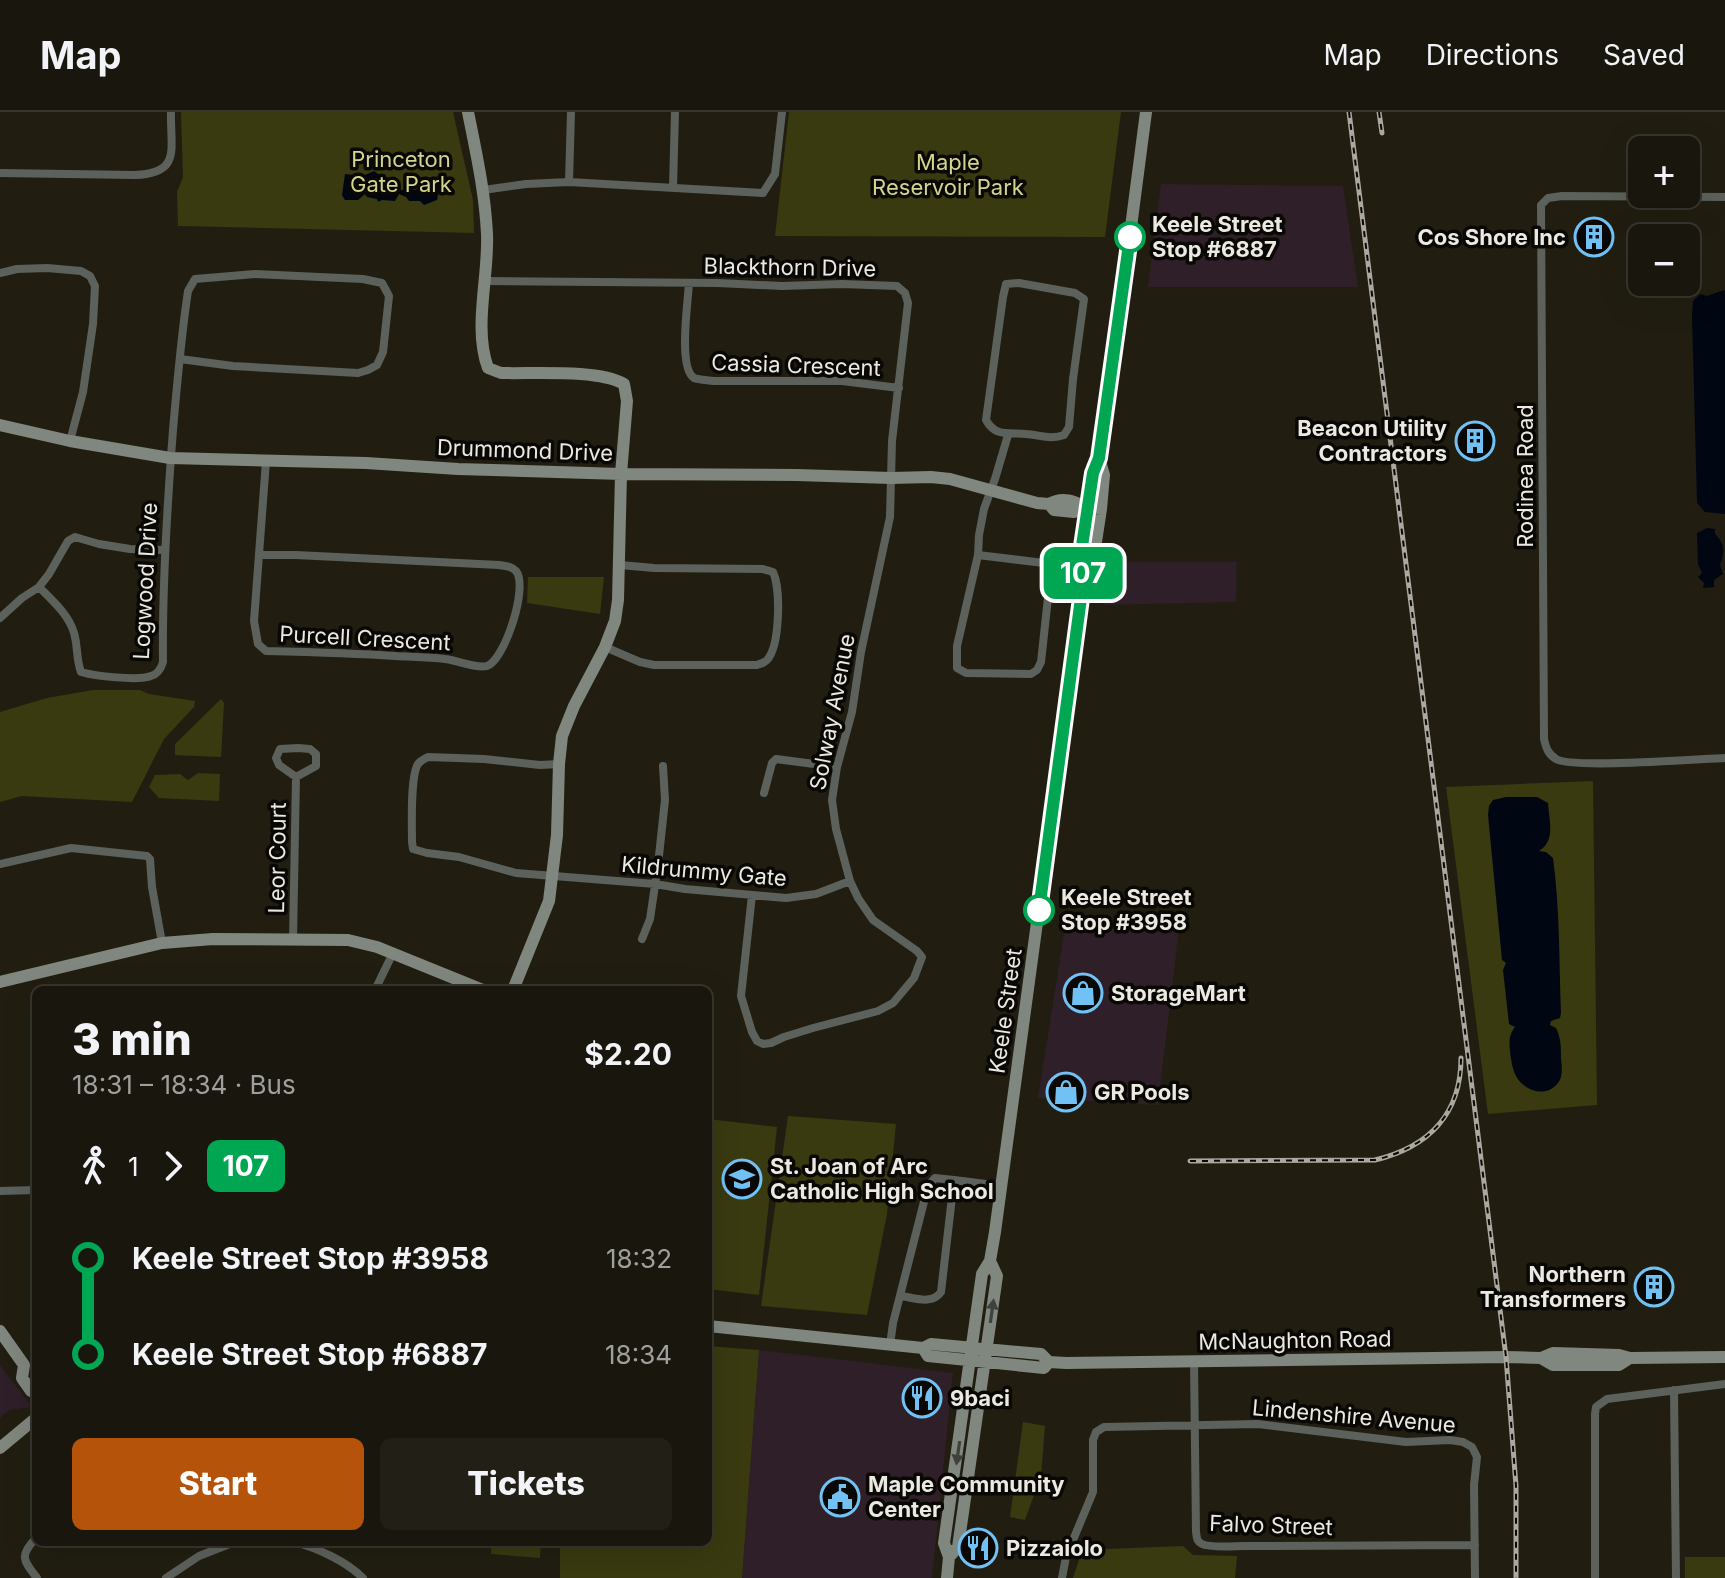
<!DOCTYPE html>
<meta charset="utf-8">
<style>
:root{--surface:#19160d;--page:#221f16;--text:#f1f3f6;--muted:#9f9f9d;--line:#37352e;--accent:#b45309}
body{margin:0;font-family:Inter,sans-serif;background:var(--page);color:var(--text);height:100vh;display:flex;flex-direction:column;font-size:30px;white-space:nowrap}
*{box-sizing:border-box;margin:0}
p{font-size:26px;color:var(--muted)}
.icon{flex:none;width:44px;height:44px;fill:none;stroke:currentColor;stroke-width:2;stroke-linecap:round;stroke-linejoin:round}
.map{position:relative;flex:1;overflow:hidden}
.sheet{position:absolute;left:32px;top:874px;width:680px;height:560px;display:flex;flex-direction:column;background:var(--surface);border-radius:12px;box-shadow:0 8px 32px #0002,0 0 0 2px var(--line)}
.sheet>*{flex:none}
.badge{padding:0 16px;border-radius:12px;font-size:28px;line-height:52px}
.controls{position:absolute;left:1628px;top:24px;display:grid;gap:16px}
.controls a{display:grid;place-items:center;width:72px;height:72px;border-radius:12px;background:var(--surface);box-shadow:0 8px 32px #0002,0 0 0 2px var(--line);font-size:40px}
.map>.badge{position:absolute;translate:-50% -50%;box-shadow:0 0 0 4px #fff}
.legs{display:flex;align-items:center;gap:12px;height:88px;padding:0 40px;font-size:26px}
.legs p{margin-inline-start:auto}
.headline{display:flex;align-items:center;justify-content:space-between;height:136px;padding:0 40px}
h1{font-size:44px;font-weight:800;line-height:60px}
.primary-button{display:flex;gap:16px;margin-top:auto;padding:16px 40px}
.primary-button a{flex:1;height:92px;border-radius:12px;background:var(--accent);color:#fff;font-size:32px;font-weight:800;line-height:92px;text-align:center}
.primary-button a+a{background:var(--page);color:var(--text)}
ul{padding:0 40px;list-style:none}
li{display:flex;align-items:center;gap:28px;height:96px;font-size:30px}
li i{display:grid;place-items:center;width:12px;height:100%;margin:0 10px;background:currentColor}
li i::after{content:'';width:20px;height:20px;margin:-10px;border:6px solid;border-radius:50%;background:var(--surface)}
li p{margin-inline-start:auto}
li:first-child i{background:linear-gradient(#0000 50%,currentColor 0)}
li:last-child i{background:linear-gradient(currentColor 50%,#0000 0)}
header{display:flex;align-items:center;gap:48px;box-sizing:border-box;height:112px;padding:0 40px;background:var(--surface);border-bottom:2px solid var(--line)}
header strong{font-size:38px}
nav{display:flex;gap:44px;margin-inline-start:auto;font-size:28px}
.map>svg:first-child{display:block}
</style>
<header>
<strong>Map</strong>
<nav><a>Map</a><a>Directions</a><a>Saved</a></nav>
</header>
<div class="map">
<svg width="1725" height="1466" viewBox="0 0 1725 1466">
<rect width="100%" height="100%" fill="#211e11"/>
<path fill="#2f1f28" d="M 1161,72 L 1343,74 L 1358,175 L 1148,175 Z
M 1106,450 L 1237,450 L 1236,490 L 1104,493 Z
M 1066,809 L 1180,809 L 1158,993 L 1038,986 Z
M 759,1238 L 953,1261 L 932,1466 L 742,1466 Z
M 0,1253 L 32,1295 L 9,1298 L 0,1306 Z"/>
<path fill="#393a10" d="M 181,0 L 453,0 L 473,88 L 474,121 L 178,114 L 177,80 L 183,65 Z
M 789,0 L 1121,0 L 1105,125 L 775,124 Z
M 528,465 L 604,465 L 600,502 L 527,491 Z
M 93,578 L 140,578 L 149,582 L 195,589 L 194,595 L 164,627 L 132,690 L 22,684 L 0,690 L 0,600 L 47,586 Z
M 221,587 L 224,591 L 221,645 L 175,643 L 175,632 Z
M 198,661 L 220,662 L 219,689 L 159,686 L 149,675 L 155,663 L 180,662 L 188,668 Z
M 1593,669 L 1597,993 L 1488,1002 L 1446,675 Z
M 788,1004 L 896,1012 L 887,1102 L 867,1203 L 761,1194 Z
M 708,1007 L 777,1015 L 759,1183 L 708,1177 Z
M 708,1234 L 759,1238 L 742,1466 L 560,1466 L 560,1430 L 708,1430 Z
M 1023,1310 L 1045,1314 L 1041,1364 L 1025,1408 L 1010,1405 Z
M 492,1430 L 541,1430 L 540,1446 L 491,1442 Z
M 1183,1434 L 1193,1443 L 1237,1444 L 1235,1466 L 1073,1466 L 1082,1438 Z
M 1725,1445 L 1725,1466 L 1685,1466 L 1685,1445 Z"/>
<path fill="#000712" d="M 374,59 L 395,74 L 397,78 L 439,77 L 437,88 L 424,93 L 420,89 L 409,89 L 406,85 L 399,82 L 395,89 L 382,88 L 378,90 L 377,87 L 367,85 L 365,82 L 358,88 L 345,88 L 342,83 L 345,62 L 363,64 Z
M 1724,178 L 1725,180 L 1725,402 L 1705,400 L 1697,391 L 1692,204 L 1693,189 L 1700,182 L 1707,184 Z
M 1707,416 L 1715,417 L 1715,422 C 1725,432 1725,440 1720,453 L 1723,462 L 1714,468 L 1714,475 L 1703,476 L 1704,471 L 1698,465 L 1702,461 L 1698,452 L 1697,421 Z
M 1506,685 L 1537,685 L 1548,691 C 1549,708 1556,729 1539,739 L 1546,740 L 1553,746 C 1560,797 1559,849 1561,901 L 1560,906 L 1551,909 L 1550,913 L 1556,916 C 1561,926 1561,935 1561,947 C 1562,954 1563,965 1558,971 C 1546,987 1523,978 1516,964 C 1512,956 1511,947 1510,939 C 1509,929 1509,923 1515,915 L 1509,912 L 1503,858 L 1506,851 L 1502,848 L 1488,703 L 1489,694 L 1493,688 Z"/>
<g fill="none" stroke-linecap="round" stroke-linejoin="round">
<path stroke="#5d615b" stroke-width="8" d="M 0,61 L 135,63 C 182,61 170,37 171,0
M 569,70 L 571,0
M 673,75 L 675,0
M 483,78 L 526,72 L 569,70 L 763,81 L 775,62 L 782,0
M 1725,85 L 1562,84 L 1548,86 L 1541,93 L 1544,627 C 1546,636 1548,642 1556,647 C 1571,657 1698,647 1725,646
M 0,161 L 17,157 L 47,156 L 81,159 L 90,164 L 95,174 L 93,212 L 83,280 L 70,329
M 485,169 L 718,171 L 782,174 L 842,172 L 897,174 L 905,181 L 908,191 L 892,329 L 890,405 L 861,540 L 852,600 L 837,655 L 832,688 L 836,717 L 850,769 L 858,786 L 873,808 L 917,839 L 922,845 L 914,866 L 893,891 L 878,899 L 813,916 L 784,925 L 771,931 L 763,932 L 757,929 L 752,920 L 741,884 L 752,783
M 689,171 C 688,190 678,256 694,266 C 699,268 708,268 714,269 L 842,269 L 899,276
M 1019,171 L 1075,181 L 1084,187 L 1073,267 L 1069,315 L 1064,323 C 1051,328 1040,323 1026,322 C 1010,320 996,326 986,308 L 1003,185 L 1006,172 Z
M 260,443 L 296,443 L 499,453 C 505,454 512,454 516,459 C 529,475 504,549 487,554 C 477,557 456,548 445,547 C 428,545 412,545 395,544 C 352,541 309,540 266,539 L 258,532 L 254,509 L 266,349
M 978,443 L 1044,451 L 1051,458 L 1041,550 L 1037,558 L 1031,562 L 966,561 L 957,556 L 957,534 L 978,443 L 979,423 L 984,397 L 995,367 L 1008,323
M 39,475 C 52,488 69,503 74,521 C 78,534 76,547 81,560 C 94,564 139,569 151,564 C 158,562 161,557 163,550 C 162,472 167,396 173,318 C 177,272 181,225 188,179 L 195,167 L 255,162 L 363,167 L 382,171 L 389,184 L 383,240 L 377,253 L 368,258 L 358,261 L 233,254 L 180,247
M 0,506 L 22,486 L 39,475 L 49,462 L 68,429 L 75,425 L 99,432 L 130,437 L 164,438
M 605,535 L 640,550 L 654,553 L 756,553 C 761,552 763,552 767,548 C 780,534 781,477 773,460 L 763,457 L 654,456 L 620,453
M 298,636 L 310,637 L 316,642 L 316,654 L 296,665 L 279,653 L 276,646 L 280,637 Z
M 559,652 L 540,653 L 484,647 L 428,645 C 424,647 421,648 418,652 C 410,665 412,713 412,730 L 413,737 L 427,741 L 459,745 L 516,761 L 655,772 L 685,777 L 786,786 L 816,782 L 850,769
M 764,681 L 772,651 L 776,647 L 837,655
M 0,752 L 71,736 L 147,744 L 150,747 L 152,775 L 162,831
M 642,827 L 650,807 L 658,753 L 665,688 L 663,654
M 293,828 L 296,665
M 375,878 L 393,841
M 954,1068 L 1002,1074
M 0,1079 L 36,1078
M 890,1233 L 893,1211 L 928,1074 L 935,1066 L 954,1068 L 941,1180 C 932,1193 915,1186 901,1184
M 1194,1249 L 1196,1420 C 1197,1425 1196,1429 1202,1432 C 1210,1436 1234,1434 1244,1434 L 1475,1433
M 1674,1278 L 1676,1466
M 36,1426 C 19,1444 23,1448 37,1466
M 294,1430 C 317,1436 346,1449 363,1466
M 166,1466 L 199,1444 L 235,1430
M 1062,1466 L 1066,1445 L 1093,1380 L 1093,1328 L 1096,1320 L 1104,1315 L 1258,1312 L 1406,1330 L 1450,1328 L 1463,1330 L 1472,1335 L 1477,1345 L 1474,1373 L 1475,1466
M 1595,1466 L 1595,1302 L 1596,1295 L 1607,1287 L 1725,1272"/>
<path stroke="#80877e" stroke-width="12" d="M 468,0 C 476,40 485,80 487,122 C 489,164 473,216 488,256 L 501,261 C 533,262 598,257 624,272 L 627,289 L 621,362 L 618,488 L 615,509 L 605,535 L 574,594 L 562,624 L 559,652 L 557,723 L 549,789 L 513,878
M 0,313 L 70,329 L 170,346 L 366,351 L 458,357 L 621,362 L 797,363 L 891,366 L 931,365 L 950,367 L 1037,391 L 1049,392 L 1054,398 L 1074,400 L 1088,396 L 1101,397
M 1049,392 C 1063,384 1074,389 1088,396
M 1084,464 L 1079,454 L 1093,361 L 1099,346 L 1108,291 L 1146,0
M 0,870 L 162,831 L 213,827 L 348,828 L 377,835 L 483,878
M 708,1214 L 923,1236 L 931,1232 L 1041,1242 L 1049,1250 L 1066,1251 L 1506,1245 L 1541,1246 L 1553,1253 L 1619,1253 L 1630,1246
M 0,1219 L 24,1253 L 22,1266 L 31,1279 L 36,1281
M 923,1236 L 928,1244 L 1044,1256 L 1049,1250
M 1541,1246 L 1553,1241 L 1619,1243 L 1630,1246 L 1725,1245
M 0,1336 L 36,1306
M 949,1445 L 958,1435 L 997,1164 L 990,1149
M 947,1466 L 949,1445 L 944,1431 L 982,1162 L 990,1149 L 995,1120 L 1084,464 L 1092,456 L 1101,397 L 1104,363 L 1099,346"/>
<defs>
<path id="rail" d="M 1349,0 L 1506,1245 L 1516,1374 L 1516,1466
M 1379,0 L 1382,21
M 1190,1049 L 1375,1048 C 1428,1035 1461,1003 1461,946"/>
</defs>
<use href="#rail" stroke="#aba99f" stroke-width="5"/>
<use href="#rail" stroke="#090804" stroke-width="2" stroke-dasharray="6" stroke-linecap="butt"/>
</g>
<defs><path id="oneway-solid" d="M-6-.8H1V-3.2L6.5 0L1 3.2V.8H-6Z" transform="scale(2)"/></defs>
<g fill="#3f413b">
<use href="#oneway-solid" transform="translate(992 1199) rotate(-82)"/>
<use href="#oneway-solid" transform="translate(958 1341) rotate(98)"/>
</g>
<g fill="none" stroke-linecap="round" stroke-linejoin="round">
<defs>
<path id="line-1" d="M 1039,798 L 1084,464 L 1079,454 L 1093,361 L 1099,346 L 1130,125"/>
</defs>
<use href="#line-1" stroke="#fff" stroke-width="18"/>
<use href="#line-1" stroke="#00a651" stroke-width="12"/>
</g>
<defs>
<symbol id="building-ring" viewBox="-11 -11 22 22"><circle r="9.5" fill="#090804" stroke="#71c1f5" stroke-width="1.5"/><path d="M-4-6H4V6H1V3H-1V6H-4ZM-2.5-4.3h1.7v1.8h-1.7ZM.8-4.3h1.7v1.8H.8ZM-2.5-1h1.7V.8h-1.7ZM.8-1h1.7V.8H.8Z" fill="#71c1f5"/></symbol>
<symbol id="shop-ring" viewBox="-11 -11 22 22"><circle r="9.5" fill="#090804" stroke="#71c1f5" stroke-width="1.5"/><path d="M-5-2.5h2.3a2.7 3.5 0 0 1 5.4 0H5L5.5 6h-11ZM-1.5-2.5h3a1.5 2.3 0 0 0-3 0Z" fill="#71c1f5"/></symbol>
<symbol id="school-ring" viewBox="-11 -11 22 22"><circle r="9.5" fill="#090804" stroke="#71c1f5" stroke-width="1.5"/><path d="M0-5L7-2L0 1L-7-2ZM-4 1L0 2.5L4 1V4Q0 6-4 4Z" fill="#71c1f5"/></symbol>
<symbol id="restaurant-ring" viewBox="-11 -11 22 22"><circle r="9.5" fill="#090804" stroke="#71c1f5" stroke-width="1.5"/><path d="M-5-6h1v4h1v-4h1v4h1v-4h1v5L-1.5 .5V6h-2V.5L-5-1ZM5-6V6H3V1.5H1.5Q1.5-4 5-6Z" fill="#71c1f5"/></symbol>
<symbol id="civic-ring" viewBox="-11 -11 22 22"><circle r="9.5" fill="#090804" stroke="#71c1f5" stroke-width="1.5"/><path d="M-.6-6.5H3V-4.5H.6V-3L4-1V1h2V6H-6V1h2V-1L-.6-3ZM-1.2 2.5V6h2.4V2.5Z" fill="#71c1f5"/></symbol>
</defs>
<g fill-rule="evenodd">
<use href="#building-ring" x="1572" y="103" width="44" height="44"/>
<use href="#building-ring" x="1453" y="307" width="44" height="44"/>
<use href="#shop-ring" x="1061" y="859" width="44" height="44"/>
<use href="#shop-ring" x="1044" y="958" width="44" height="44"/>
<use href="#school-ring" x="720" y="1045" width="44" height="44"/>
<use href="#building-ring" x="1632" y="1153" width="44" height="44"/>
<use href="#restaurant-ring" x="900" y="1264" width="44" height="44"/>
<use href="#civic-ring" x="818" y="1363" width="44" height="44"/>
<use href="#restaurant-ring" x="956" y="1414" width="44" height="44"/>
</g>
<g fill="#fff" stroke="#00a651" stroke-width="4">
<circle cx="1130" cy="125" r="14"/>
<circle cx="1039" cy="798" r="14"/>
</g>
<g text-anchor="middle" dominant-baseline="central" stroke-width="7" stroke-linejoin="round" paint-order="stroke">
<g font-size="22" fill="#d1d58d" stroke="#090804">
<text x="401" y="47">Princeton<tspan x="401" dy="25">Gate Park</tspan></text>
<text x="948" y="50">Maple<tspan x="948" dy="25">Reservoir Park</tspan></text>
</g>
<g font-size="22" font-weight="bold" fill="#ebe9e1" stroke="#090804" text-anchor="start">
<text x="1152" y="112">Keele Street<tspan x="1152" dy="25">Stop #6887</tspan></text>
<text x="1061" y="785">Keele Street<tspan x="1061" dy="25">Stop #3958</tspan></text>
</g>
<g font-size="22" font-weight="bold" fill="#ebe9e1" stroke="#090804" text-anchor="start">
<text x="1566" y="125" text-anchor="end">Cos Shore Inc</text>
<text x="1447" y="316" text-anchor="end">Beacon Utility<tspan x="1447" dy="25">Contractors</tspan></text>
<text x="1111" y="881">StorageMart</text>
<text x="1094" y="980">GR Pools</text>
<text x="770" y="1054">St. Joan of Arc<tspan x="770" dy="25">Catholic High School</tspan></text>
<text x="1626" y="1162" text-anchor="end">Northern<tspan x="1626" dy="25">Transformers</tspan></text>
<text x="950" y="1286">9baci</text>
<text x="868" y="1372">Maple Community<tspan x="868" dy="25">Center</tspan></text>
<text x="1006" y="1436">Pizzaiolo</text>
</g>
<g font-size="22" fill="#ebe9e1" stroke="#090804">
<text transform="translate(790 155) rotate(1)">Blackthorn Drive</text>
<text transform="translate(796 253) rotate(2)">Cassia Crescent</text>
<text transform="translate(525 338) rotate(2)">Drummond Drive</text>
<text transform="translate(1525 364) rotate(-90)">Rodinea Road</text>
<text transform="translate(145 469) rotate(-87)">Logwood Drive</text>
<text transform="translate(365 526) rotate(3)">Purcell Crescent</text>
<text transform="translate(832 600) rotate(-79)">Solway Avenue</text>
<text transform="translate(277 746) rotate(-89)">Leor Court</text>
<text transform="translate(704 759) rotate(5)">Kildrummy Gate</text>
<text transform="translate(1005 899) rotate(-82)">Keele Street</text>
<text transform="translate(1295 1228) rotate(-1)">McNaughton Road</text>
<text transform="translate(1354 1304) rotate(5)">Lindenshire Avenue</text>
<text transform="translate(1271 1413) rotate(2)">Falvo Street</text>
</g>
</g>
</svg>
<div class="controls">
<a>+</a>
<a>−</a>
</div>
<b class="badge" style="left:1083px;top:461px;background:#00a651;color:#fff">107</b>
<section class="sheet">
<div class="headline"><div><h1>3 min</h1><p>18:31 – 18:34 · Bus</p></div><b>$2.20</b></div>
<div class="legs"><svg class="icon" aria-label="walk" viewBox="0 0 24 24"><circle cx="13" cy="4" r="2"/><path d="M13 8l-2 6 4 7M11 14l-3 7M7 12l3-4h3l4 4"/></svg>1<svg class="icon" aria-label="forward" viewBox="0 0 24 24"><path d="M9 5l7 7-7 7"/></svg><b class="badge" style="background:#00a651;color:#fff">107</b></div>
<ul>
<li><i style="color:#00a651"></i><b>Keele Street Stop #3958</b><p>18:32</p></li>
<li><i style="color:#00a651"></i><b>Keele Street Stop #6887</b><p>18:34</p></li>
</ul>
<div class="primary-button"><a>Start</a><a>Tickets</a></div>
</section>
</div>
